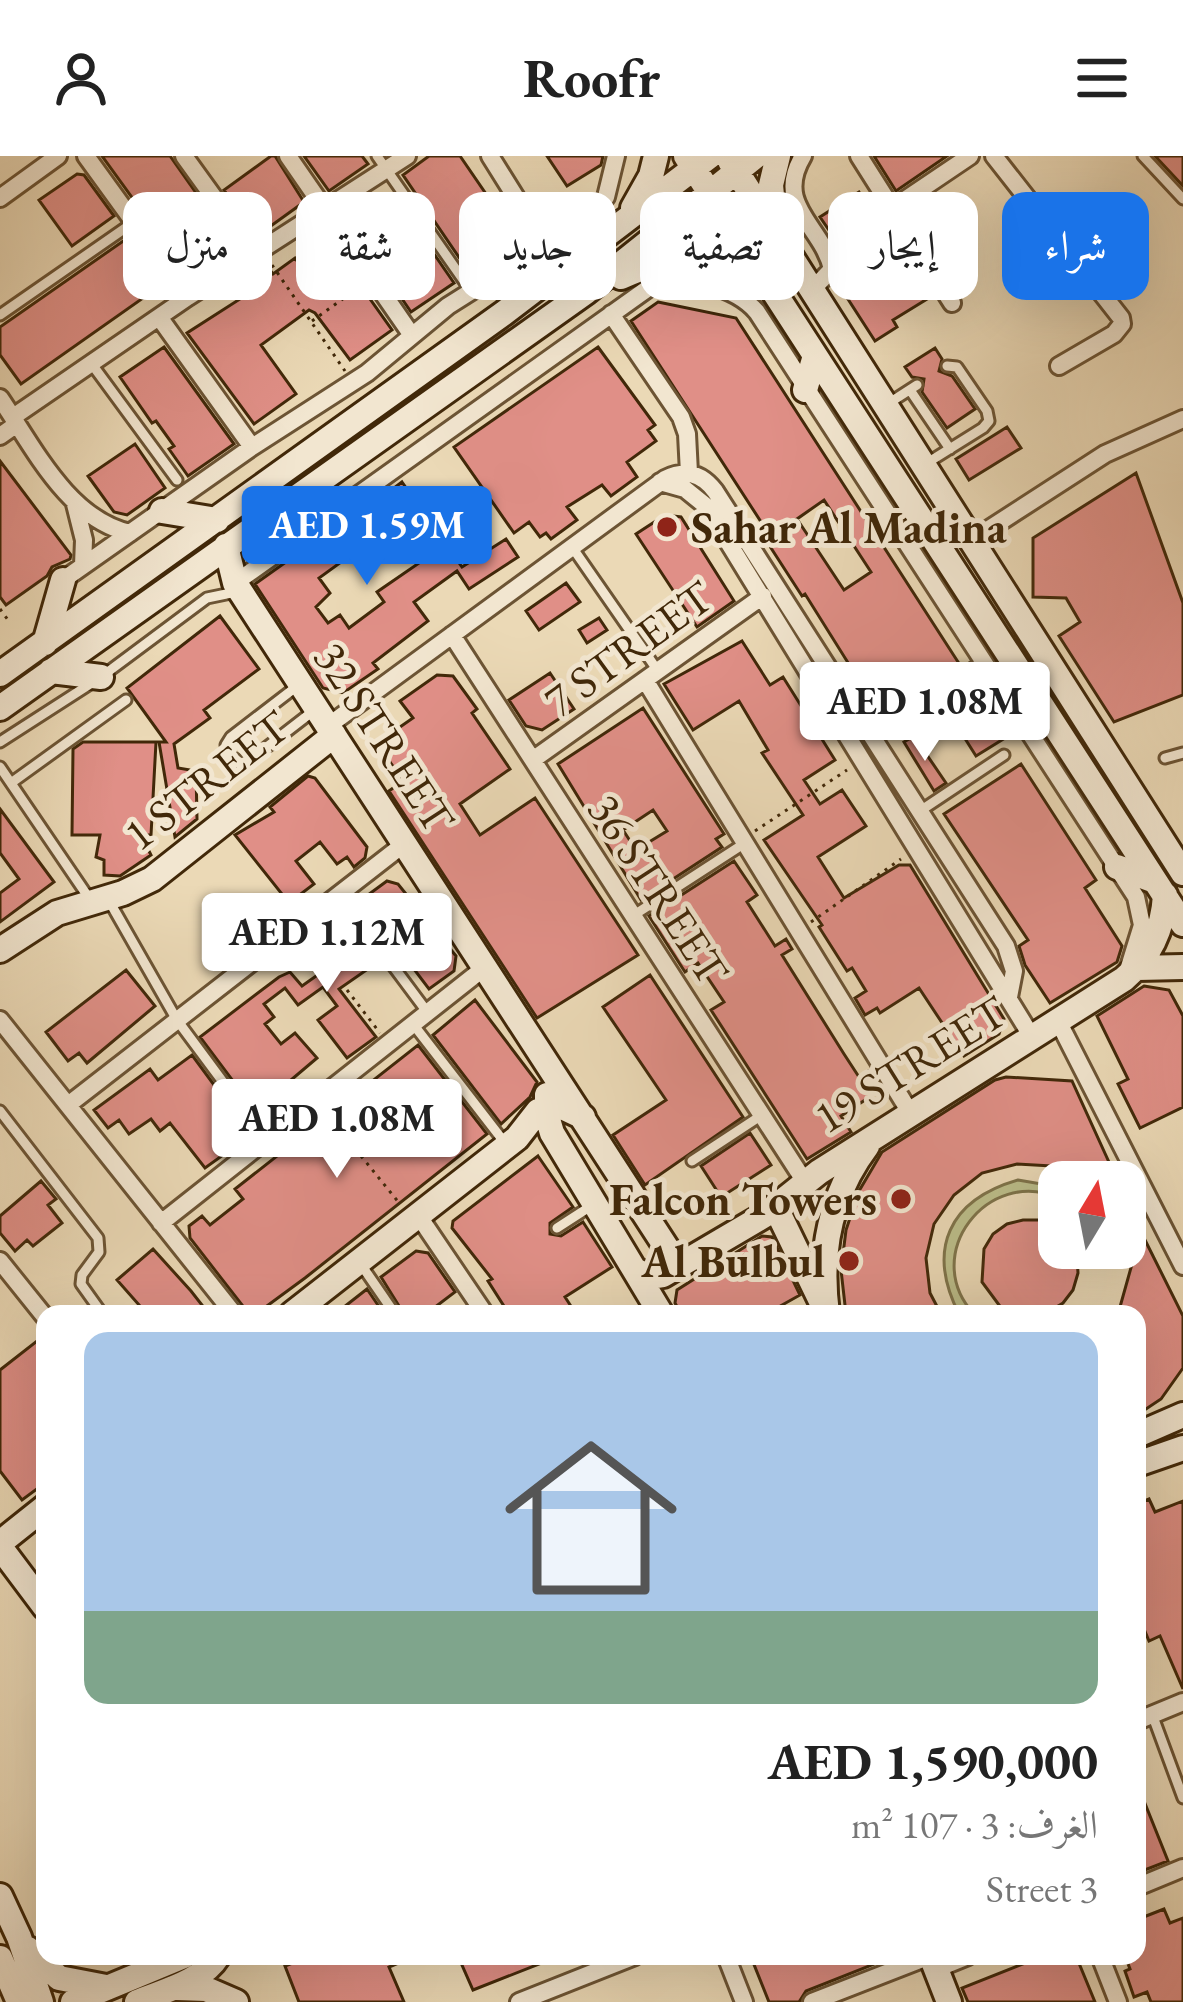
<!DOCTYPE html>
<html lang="ar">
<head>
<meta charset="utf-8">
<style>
	:root { --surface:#fff; --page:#f2f2f2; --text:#222; --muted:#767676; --accent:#1a73e8 }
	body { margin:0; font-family:"EB Garamond",Amiri,serif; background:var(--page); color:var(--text); direction:rtl; height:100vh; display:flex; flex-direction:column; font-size:45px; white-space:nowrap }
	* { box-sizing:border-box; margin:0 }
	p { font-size:39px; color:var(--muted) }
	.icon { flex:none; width:66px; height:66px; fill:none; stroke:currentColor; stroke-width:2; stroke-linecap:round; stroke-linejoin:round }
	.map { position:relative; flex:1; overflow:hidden; direction:ltr }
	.side { position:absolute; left:36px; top:1149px; width:1110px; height:660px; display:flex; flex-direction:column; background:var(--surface); border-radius:24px; box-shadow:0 12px 48px #0002; direction:rtl }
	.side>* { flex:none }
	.guide { position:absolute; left:36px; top:36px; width:1113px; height:108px; direction:rtl; display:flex; gap:24px }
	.needle { width:78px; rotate:10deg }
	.tools { position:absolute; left:1038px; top:1005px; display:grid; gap:24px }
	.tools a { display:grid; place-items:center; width:108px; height:108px; border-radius:24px; background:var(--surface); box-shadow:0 12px 48px #0002; font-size:60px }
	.price { position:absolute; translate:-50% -102px; padding:0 27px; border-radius:12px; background:#fff; color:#222; font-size:39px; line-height:78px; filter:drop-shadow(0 3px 6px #0008) }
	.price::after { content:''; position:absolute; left:50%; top:72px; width:36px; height:27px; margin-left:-18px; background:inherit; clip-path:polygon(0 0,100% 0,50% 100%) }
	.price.current { background:var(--accent); color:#fff }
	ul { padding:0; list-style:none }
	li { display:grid; align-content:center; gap:24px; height:636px; padding:0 48px }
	li span { display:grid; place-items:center; height:372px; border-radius:24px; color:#555 }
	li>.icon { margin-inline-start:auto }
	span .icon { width:216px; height:216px; fill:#fffc; stroke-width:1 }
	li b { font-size:51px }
	.tag { padding:0 42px; border-radius:24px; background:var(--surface); box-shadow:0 12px 48px #0002; font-size:42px; line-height:108px }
	.tag.current { background:var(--accent); color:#fff }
	header { display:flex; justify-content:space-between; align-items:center; height:156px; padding:0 48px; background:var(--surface); font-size:54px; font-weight:700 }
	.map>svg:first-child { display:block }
	.green { fill:#bcbe8a; stroke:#7e734a; stroke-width:3 }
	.building { fill:#e08f87; stroke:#412809; stroke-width:3; fill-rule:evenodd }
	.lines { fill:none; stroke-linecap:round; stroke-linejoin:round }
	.lane-casing { stroke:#6c5434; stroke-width:15 }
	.street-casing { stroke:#6c5434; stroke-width:22 }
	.secondary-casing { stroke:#412809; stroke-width:30 }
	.path { stroke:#412809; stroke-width:3; stroke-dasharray:3 6; stroke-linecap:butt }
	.lane { stroke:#f2e6d0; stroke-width:9 }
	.street { stroke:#f2e6d0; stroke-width:16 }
	.secondary { stroke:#f2e6d0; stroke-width:24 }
	.poi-dot { fill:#8f2418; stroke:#f2e6d0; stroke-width:4.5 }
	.labels { text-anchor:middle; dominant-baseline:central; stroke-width:10; stroke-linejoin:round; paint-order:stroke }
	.poi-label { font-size:45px; font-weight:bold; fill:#412809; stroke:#f2e6d0; text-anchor:end }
	.street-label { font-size:45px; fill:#412809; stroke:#f2e6d0 }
</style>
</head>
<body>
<header><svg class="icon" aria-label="menu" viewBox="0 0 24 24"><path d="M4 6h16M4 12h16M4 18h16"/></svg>Roofr<svg class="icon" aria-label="person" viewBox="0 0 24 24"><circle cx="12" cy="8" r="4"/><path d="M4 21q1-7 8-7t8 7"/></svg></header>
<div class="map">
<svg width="1183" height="1846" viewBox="0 0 1183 1846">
	<rect width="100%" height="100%" fill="#ebd9b6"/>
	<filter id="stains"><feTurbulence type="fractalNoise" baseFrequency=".00167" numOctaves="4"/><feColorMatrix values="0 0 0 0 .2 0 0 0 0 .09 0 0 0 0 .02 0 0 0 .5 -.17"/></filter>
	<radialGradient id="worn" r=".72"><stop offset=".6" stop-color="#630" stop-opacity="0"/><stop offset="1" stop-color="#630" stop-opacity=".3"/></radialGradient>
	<path class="green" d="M1018 1024 1059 1031V1042C988 1010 919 1099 974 1158H959C926 1093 949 1044 1018 1024Z"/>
	<path class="building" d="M102 0H170L232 88V98L191 123Z
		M271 0H275L304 46 257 80 224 34Z
		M304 0H362L368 8 329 35Z
		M429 0H460L519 86 471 119 403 19Z
		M547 0H603L601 9 567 30Z
		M874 0H947L896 35Z
		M1155 0H1183V30Z
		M77 18 84 19 114 60 72 90 39 44Z
		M859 36 894 89 898 86 932 140 893 164 897 171 875 185 837 126 852 108 820 61Z
		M421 79 454 127 411 156 379 109Z
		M129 81 163 128 21 228 0 199V171Z
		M338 98 392 174 350 204 315 157 309 154 261 189 296 238 254 268 187 177 240 143 236 138 270 114 273 118 295 102 308 120Z
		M658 146 736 162 960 509 882 561 805 438 802 440 771 392 776 389 631 165ZM824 344 871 416 844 434 797 363Z
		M164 191 234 288 188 320 169 293 174 290 156 265 152 267 120 221Z
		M598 191 655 269 648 274 656 285 627 306 637 321 611 340 602 329 567 351 577 364 551 383 546 377 540 381 529 366 514 377 454 291Z
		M935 192 942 203 939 215 952 220 975 253 947 272 922 236 924 223 912 221 905 211Z
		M1007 271 1021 292 969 324 956 303Z
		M135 288 165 332 127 359 114 356 88 320Z
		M0 305 71 399 70 403 52 411 47 420 6 449 0 441Z
		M1136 317 1183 447V539L1114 566 1059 480 1080 466 1066 442 1033 441V382Z
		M402 326 462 411 506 383 518 401 469 433 457 415 414 446 428 465 373 507 378 513 343 537 323 532 255 428 300 396 303 401ZM370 385 383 403 408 386 422 405 377 436 384 446 349 472 340 459 328 467 316 451 330 437 319 422Z
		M665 359 681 361 734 445 697 471 636 378Z
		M566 427 580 446 539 474 526 455Z
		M220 460 259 513 204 554 210 562 174 588 178 612 196 615 197 663 175 681 159 586H166L127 532Z
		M599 462 607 474 587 487 579 474Z
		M742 485 770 529 783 521 835 604 804 624 820 648 842 634 866 670 818 701 844 742 899 709H910L1004 863 999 878 964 900 919 832 880 857 877 852 865 859 855 842 866 835 852 812 847 815 819 771 822 769 764 684 803 659 762 597 768 594 739 545 693 574 664 528Z
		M550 517 574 553 542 574 526 570 509 544Z
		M437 519 453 520 477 553 472 557 510 613 460 648 480 679 535 642 638 799 537 862 389 635 403 625 377 587 413 562 400 545Z
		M969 525 1005 582 976 600 940 543Z
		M643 552 724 678 716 683 722 691 641 744 558 608ZM653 654 667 675 636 694 623 674Z
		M914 580 946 627 934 635 904 586Z
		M83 586H156L151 679H141L151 699 120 720 104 719V704L96 701 100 679H72L73 593Z
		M1021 608 1096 724 1085 732 1122 790 1117 806 1050 847 1025 809 1019 790 1028 784 944 658Z
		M308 620 315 622 367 691 365 702 354 711 347 701 337 708 320 686 296 705 314 728 289 747 235 679 274 656 270 651Z
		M0 653 54 726 0 766V737L19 723 0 697Z
		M734 705 757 739 747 746 775 790 786 783 792 793 782 799 844 898 859 921 868 915 880 934 841 960 851 976 807 1003 711 854 724 846 698 807 685 816 649 760Z
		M387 725 398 728 456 800 454 815 429 833 398 792 339 833 376 881 347 902 318 864 337 850 323 831 298 849 285 832 264 848 274 861 265 868 281 888 295 877 317 902 278 935 288 948 278 956 271 946 257 957 200 881 279 821 290 816 302 830 336 806 319 782 365 750 361 744Z
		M126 814 155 850 87 907 79 897 68 905 46 876Z
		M650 819 743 961 645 1029 613 979 666 944 603 851Z
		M1144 830 1169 834 1183 860V951L1140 972 1118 928 1128 923 1097 860Z
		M475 844 537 926 530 941 501 968 433 879Z
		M418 889 487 978 305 1122 256 1158H249L190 1082 189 1070 202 1060 210 1069 243 1043 235 1033Z
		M192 899 251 979 205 1012 170 967 160 975 151 963 129 978 119 964 108 972 94 954 150 913 158 924Z
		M1006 921 1072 925 1118 1026H1089L1052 1010 1017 1008 982 1017 954 1039 934 1068 926 1102 930 1137 941 1158H846L841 1114 846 1074 859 1035 882 996 995 924Z
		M750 977 771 1009 721 1041 701 1010Z
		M538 1000 573 1051 550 1067V1078L561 1080 583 1066 612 1111 565 1141 576 1158H509L488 1125 492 1123 452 1072 453 1065Z
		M41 1025 56 1043 48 1049 62 1067 33 1090 27 1084 15 1095 0 1077V1060Z
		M1023 1064H1041L1056 1071 1059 1092H1073L1077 1100 1078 1117 1073 1134 1063 1147 1045 1158H1013L1002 1153 982 1126 984 1093 993 1078 1007 1068Z
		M1141 1076 1183 1160V1212L1161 1243 1137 1259V1158H1118Z
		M762 1080 772 1081 800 1139 766 1158H681L675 1147 677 1134Z
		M153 1093 191 1135 209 1158H147L117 1124Z
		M416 1095 428 1097 455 1136 426 1158H404L381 1121Z
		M367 1133 384 1158H335Z
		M37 1185 45 1195V1327L22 1344 0 1315V1214Z
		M1149 1343 1155 1356 1183 1345V1533L1160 1480 1149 1485 1137 1456V1348Z
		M1138 1630 1168 1705 1137 1717V1630Z
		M1164 1753 1170 1767 1183 1762V1846H1151L1147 1836 1134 1841 1125 1815 1130 1813 1125 1800H1137V1768L1142 1766 1141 1762Z
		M310 1800H415L389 1811 404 1846H299L285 1810Z
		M458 1800H557V1801L473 1834Z
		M768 1800H879L877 1807 806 1835 799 1846H769L753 1806Z
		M1043 1800H1076L1095 1846H968L962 1832Z"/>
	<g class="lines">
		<defs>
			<path id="lane" d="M377 0 471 135
				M1143 0 1183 43
				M0 159 134 66
				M91 207 177 324
				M910 234 950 293
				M886 249 917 229
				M927 307 983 272 989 265 987 255 957 211 947 210
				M572 391 658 515
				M296 531 231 581 226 589 229 599 241 607 250 604 312 556
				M907 554 983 505
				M0 586 101 521 207 442 236 436
				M1165 602 1183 597
				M0 611 91 745
				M11 627 126 544
				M920 655 1004 599
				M108 743 177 864 266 984
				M634 759 745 687
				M390 806 428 857
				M413 868 505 987
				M0 955 98 1082 99 1096 82 1119 81 1128 101 1156
				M692 1005 762 959
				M557 1072 591 1050
				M362 1110 395 1158
				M1152 1558 1183 1642"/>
			<path id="street" d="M86 0 188 141
				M184 0 254 97
				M288 0 411 178
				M490 0 545 88
				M803 0C773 50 822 69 832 113L813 133
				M859 0 952 147
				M994 0 1121 162 1122 168 1114 178 1059 210
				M0 42 58 0
				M893 52 970 0
				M611 158 681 261 687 278 689 317
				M159 161 252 291
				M0 242C34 292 68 363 130 377
				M13 261 188 141 407 0
				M0 280 17 268
				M660 326 685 333 706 350 1032 881
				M75 348 84 384 83 409
				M969 386 1105 298 1183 263
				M63 424 252 291 367 217 448 150 589 61 606 41 616 0
				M235 427 654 128C685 118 736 131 757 156L1136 741 1142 769 1129 811
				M452 479 805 1026
				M645 524 911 958
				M328 570 665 323C685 313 701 317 715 335L1006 790 1014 815 1009 841
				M534 603 763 440
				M0 864 234 1158
				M1058 865 1183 1110
				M68 949 404 688
				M418 1059 485 1158
				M161 1067 484 812
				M0 1105 45 1161
				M1137 1565 1183 1546
				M1137 1731 1183 1712
				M726 1800 744 1846
				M1100 1800 1118 1846
				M936 1813 968 1800
				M519 1846 635 1800
				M812 1846 930 1800"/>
			<path id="secondary" d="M686 0 1183 768
				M730 5 1183 717
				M633 52 651 20 656 0
				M775 71 771 29 778 0
				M621 121C674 98 701 92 756 114
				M805 234 814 203
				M162 355 217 364
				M226 390 235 427 679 1111
				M45 487 63 424
				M51 515 101 521
				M0 518 504 157 710 0
				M0 552 586 136 756 0
				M1117 711 1155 725
				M0 794 57 757 123 737 152 723 334 579
				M1137 812 1183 811
				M547 939V960L552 977 661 1158
				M776 1052 821 1145
				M637 1115 649 1121 663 1119 765 1059 819 1016 1124 823C1151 800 1163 773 1165 739
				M292 1158 517 982 538 955 562 951 583 961
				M827 1158C819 1098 830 1039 867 990
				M1137 1279 1183 1259
				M1137 1308 1183 1292
				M0 1387 45 1351
				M0 1391 45 1451
				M0 1740 19 1781 41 1846
				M28 1793 59 1822 106 1831
				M931 1800 949 1846
				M0 1802 19 1846
				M177 1832 206 1833 236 1846
				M73 1846 184 1800
				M137 1846C163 1835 202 1826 218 1800"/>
		</defs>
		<use href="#lane" class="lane-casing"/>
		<use href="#street" class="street-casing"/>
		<use href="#secondary" class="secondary-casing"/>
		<path class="path" d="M272 109 345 215
			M312 165 358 132
			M0 453 8 464
			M755 675 847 614
			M811 766 901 703
			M347 834 380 877
			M327 958 400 1048"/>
		<use href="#lane" class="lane"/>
		<use href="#street" class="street"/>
		<use href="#secondary" class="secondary"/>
	</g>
	<g class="poi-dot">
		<circle cx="667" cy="371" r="12"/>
		<circle cx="901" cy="1043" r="12"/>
		<circle cx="849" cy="1105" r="12"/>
	</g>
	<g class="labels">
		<g class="poi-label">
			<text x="691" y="371" text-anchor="start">Sahar Al Madina</text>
			<text x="877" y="1043">Falcon Towers</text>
			<text x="825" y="1105">Al Bulbul</text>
		</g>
		<g class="street-label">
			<text transform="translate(628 492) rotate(-36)">7 STREET</text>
			<text transform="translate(385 581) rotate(57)">32 STREET</text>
			<text transform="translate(206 624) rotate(-38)">1 STREET</text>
			<text transform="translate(659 733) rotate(57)">36 STREET</text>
			<text transform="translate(910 908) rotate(-32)">19 STREET</text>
		</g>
	</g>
	<rect width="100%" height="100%" filter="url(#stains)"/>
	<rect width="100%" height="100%" fill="url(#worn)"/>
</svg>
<div class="tools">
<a><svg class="needle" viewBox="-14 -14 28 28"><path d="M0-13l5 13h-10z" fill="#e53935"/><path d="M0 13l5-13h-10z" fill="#767676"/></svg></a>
</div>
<b class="price current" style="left:367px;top:432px">AED 1.59M</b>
<b class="price" style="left:925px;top:608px">AED 1.08M</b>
<b class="price" style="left:327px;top:839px">AED 1.12M</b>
<b class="price" style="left:337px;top:1025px">AED 1.08M</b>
<div class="guide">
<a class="tag current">شراء</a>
<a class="tag">إيجار</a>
<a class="tag">تصفية</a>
<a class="tag">جديد</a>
<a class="tag">شقة</a>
<a class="tag">منزل</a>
</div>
<section class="side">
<ul>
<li><span style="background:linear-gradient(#a9c7e8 75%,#7fa58c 0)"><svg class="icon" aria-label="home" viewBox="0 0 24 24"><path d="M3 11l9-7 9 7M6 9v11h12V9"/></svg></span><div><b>AED 1,590,000</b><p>الغرف: 3 · 107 m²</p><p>3 Street</p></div></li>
</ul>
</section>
</div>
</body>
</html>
